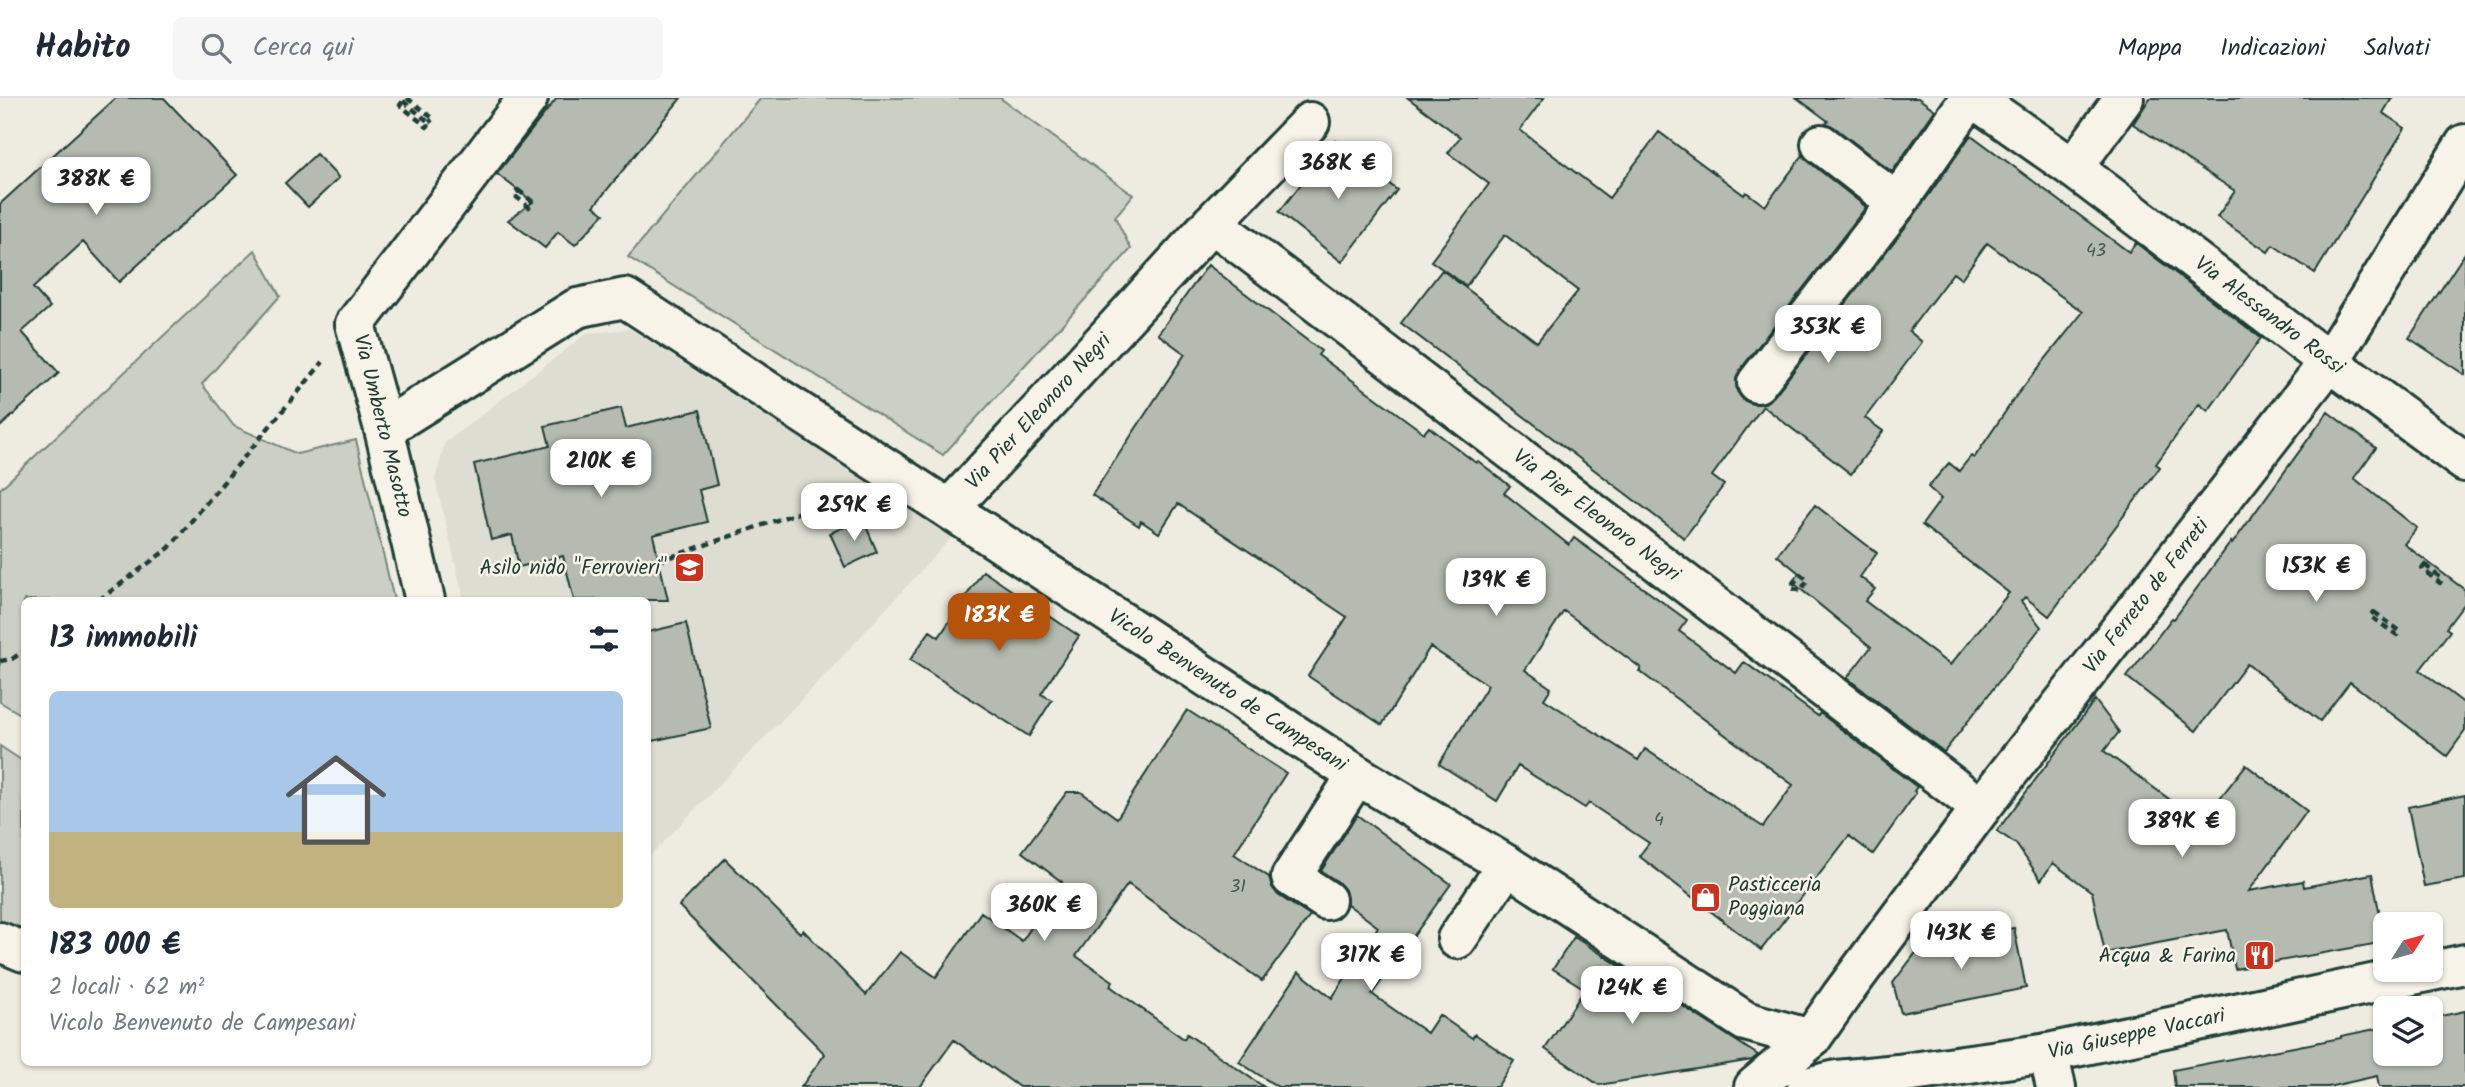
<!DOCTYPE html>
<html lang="it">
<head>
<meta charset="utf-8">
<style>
	:root { --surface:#fff; --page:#f6f6f7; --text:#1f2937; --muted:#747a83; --line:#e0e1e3; --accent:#b45309 }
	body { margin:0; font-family:Kalam,sans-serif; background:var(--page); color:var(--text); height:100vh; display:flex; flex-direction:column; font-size:26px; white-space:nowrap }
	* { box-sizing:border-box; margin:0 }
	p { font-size:23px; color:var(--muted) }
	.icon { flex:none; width:38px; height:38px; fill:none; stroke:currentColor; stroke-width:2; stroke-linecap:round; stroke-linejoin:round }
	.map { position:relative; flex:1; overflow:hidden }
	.sheet { position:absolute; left:21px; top:499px; width:630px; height:469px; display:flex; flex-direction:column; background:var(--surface); border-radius:10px; box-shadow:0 2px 5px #0004 }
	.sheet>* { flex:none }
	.needle { width:46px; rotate:53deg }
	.controls { position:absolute; left:2373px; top:814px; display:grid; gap:14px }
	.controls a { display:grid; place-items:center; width:70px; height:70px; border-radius:10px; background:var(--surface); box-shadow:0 2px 5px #0004; font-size:35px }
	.price { position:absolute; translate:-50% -60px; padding:0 16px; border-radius:14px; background:#fff; color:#222; font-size:23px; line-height:46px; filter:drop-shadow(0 2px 4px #0008) }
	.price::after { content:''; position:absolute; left:50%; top:42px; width:21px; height:16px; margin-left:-10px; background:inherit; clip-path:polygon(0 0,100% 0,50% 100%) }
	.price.active { background:var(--accent); color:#fff }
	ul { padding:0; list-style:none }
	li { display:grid; align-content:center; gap:14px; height:371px; padding:0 28px }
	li+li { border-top:2px solid var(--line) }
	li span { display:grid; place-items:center; height:217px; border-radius:10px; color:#555 }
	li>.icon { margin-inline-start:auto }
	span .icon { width:126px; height:126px; fill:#fffc; stroke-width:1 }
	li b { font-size:30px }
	h2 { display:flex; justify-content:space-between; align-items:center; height:84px; padding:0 28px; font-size:30px }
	header { display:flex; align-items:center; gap:42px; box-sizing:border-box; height:98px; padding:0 35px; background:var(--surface); border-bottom:2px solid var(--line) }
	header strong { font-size:33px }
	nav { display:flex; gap:38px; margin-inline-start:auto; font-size:24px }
	.search { width:490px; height:63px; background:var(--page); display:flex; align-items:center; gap:18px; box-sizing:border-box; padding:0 24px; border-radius:10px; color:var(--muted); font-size:26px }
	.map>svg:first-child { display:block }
	.built { fill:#ddddd2 }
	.green { fill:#cccfc4; stroke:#76867c; stroke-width:2 }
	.building { fill:#b5bbb0; stroke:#1f3d34; stroke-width:2; fill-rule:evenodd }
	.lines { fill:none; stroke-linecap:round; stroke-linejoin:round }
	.street-casing { stroke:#1f3d34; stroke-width:44 }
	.secondary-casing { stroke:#1f3d34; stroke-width:44 }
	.path { stroke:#1f3d34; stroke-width:4.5; stroke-dasharray:7 5; stroke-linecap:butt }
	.street { stroke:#f7f3e8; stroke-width:38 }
	.secondary { stroke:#f7f3e8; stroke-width:38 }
	.labels { text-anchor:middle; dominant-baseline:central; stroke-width:5; stroke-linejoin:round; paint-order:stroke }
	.number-label { font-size:18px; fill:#445c53 }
	.street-label { font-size:21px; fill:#1f3d34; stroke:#f7f3e8 }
	.poi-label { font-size:21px; fill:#1f3d34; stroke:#f7f3e8; text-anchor:end }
</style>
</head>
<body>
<header>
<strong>Habito</strong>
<div class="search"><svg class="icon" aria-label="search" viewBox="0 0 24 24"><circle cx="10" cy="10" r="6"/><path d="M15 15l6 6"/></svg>Cerca qui</div>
<nav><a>Mappa</a><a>Indicazioni</a><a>Salvati</a></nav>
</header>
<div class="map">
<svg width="2465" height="989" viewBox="0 0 2465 989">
	<rect width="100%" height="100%" fill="#eeece1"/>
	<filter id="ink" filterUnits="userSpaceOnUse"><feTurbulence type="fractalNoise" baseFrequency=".0143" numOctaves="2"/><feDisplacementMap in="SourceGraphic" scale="14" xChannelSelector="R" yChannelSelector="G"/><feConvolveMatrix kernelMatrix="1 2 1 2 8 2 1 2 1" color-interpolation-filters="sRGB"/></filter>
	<g filter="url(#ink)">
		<path class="built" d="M630 231 885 396 953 438 828 574 648 760V502H464L435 381 445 345 587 235Z"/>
		<path class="green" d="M761 0H1000L1133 97 1115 119 1131 151 943 357 628 159Z
			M255 152 280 198 202 286 234 328 297 356 356 342 394 502H24V618L0 604V391Z
			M0 648 24 664V854L0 844Z"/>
		<path class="building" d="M116 0H164L237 77 119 184 83 144 33 190 50 209 22 234 59 275 0 329V106Z
			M557 0H681L594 108 604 116 575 147 558 134 545 150 508 122 533 104 497 76Z
			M1408 0H1544L1520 32 1609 100 1659 34 1744 97 1746 94 1765 108 1803 57 1808 63 1866 109 1740 272 1736 281 1737 293 1743 302 1753 306 1765 305 1774 298 1914 118 1971 37 2129 154 2136 145 2261 240 2208 313 2199 306 2156 366 2160 369 2049 518 2025 499 2021 503 2041 529 1944 654 1847 580 1871 549 1792 484 1799 475 1777 457 1815 407 1877 455 1860 479 1875 491 1865 503 1950 567 2009 495 1922 427 1941 401 1928 389 1949 365 1959 373 1971 358 1974 360 2016 298 2083 214 1987 145 1961 181 1953 175 1909 233 1922 244 1865 320 1883 333 1851 376 1763 308 1712 378 1724 387 1684 440 1401 225 1442 172 1537 244 1578 193 1505 137 1466 188 1431 163 1489 86 1448 55 1460 39Z
			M1797 0H1918L1935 12 1892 74 1834 29 1826 25 1828 23Z
			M2150 0H2392L2383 15 2405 30 2315 175 2273 147 2268 154 2217 119 2235 93 2133 26Z
			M1335 43 1397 92 1342 164 1279 114Z
			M316 56 339 80 308 109 285 85Z
			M2465 155V277L2409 240Z
			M1208 167 1321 253 1318 257 1424 335 1429 329 1476 365 1478 363 1510 388 1504 395 1569 447 1574 440 1687 522 1679 533 1736 575 1744 564 1818 618 1820 615 1917 689 1914 693 1916 695 1873 756 1849 738 1761 852 1639 758 1649 745 1589 705 1585 710 1518 668 1497 703 1439 666 1488 587 1430 549 1382 627 1308 578 1347 519 1178 406 1159 435 1141 423 1139 428 1092 397 1185 256 1158 236ZM1564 513 1641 570 1639 573 1793 687 1763 729 1645 651 1638 662 1544 601 1551 590 1525 572Z
			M621 310 626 330 700 312 717 387 699 392 707 424 653 437 668 502H574L563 458 519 469 512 437 491 442 474 366 550 348 545 328Z
			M2328 314 2376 350 2354 380 2417 430 2404 446 2465 492V505L2446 530 2450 533 2420 572 2465 606V633L2447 658 2350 584 2320 623 2247 566 2196 633 2127 579 2172 520 2174 521 2231 444 2232 446Z
			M863 421 877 454 845 469 830 435Z
			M983 473 1079 538 1041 596 1052 602 1029 638 910 562 930 533 939 539Z
			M686 525 711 630 648 644V534Z
			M2095 602 2119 634 2104 653 2173 704 2194 733 2246 667 2307 713 2249 793 2303 783 2304 789 2372 776 2385 844 2235 871 2227 832 2105 855 2092 794 2053 765 2041 782 2016 746 1997 733Z
			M1187 612 1286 675 1234 756 1269 779 1272 789 1278 797 1310 818 1262 883 1128 786 1076 858 1113 883 1110 888 1184 941 1187 936 1264 989H1019L954 942 920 989H801L825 956 679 808 725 761 800 835 803 832 866 897 900 854 936 879 981 814 1022 843 1062 784 1022 754 1067 694H1081L1117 720Z
			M2465 697V781L2424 788 2408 709Z
			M1357 717 1451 786 1372 896 1427 935 1439 917 1472 940 1475 936 1514 963 1497 989H1278L1239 964 1299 874 1332 900 1378 829 1347 806 1345 792 1338 784 1321 773Z
			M2014 830 2026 890 1901 915 1893 885 1921 848Z
			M1574 839 1647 885 1758 957 1752 962 1599 987 1545 951 1585 891 1553 871Z
			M2465 913V989H2379L2377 978 2328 989H2175L2173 972 2341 940V938L2385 929V956H2431V920Z"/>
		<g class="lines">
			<defs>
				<g id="street">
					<path d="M1973 0 2073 70 2329 264"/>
					<path d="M1821 46 1897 105"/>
					<path d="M2073 70 2124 0"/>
					<path id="s1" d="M1212 125 1981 710"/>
					<path d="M1757 285 1897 105 1970 0"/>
					<path id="s2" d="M384 331 577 210 625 200 1357 677 1507 767 1745 923 1811 941"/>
					<path id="s3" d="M950 410 1212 125 1310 24"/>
					<path d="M425 502 384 331 355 226 528 0"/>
					<path d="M1326 802 1291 779 1357 677"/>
					<path d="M1457 841 1507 767"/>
					<path d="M0 844 24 854"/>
					<path d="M2048 955 2056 989"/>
				</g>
				<g id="secondary">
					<path d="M2329 264 2465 364"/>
					<path id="s4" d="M1754 989 1811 941 1841 898 1981 710 2329 264 2465 46"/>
					<path id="s5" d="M1807 989 1837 982 1898 976 2048 955 2465 866"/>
				</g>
			</defs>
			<use href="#street" class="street-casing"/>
			<use href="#secondary" class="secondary-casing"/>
			<path class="path" d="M407 0 434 21 429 24
				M403 3 430 25 427 29 400 7Z
				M518 92 533 104 529 109 514 97Z
				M659 463 852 396
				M2425 467 2442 481 2440 485 2422 471Z
				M1800 476 1808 482 1800 493 1791 490Z
				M99 502 169 450 323 264
				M2374 514 2400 533 2397 537 2370 518Z
				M0 563 12 561 24 553"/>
			<use href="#street" class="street"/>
			<use href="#secondary" class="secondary"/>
		</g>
	</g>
	<defs>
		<symbol id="school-square" viewBox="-11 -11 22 22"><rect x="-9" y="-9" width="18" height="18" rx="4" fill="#c8321e" stroke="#f7f3e8"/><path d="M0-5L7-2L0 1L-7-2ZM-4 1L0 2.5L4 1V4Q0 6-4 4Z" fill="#fff"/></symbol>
		<symbol id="shop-square" viewBox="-11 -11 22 22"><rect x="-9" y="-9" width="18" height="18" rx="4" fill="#c8321e" stroke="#f7f3e8"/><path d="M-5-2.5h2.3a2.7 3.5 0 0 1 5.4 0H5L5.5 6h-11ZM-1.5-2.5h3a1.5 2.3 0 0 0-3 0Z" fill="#fff"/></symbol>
		<symbol id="restaurant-square" viewBox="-11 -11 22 22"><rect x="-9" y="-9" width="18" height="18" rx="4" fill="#c8321e" stroke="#f7f3e8"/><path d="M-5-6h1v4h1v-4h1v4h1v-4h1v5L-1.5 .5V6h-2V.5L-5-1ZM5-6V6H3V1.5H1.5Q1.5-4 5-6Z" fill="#fff"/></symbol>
	</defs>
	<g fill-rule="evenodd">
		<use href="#school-square" x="672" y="452" width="35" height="35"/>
		<use href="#shop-square" x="1688" y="782" width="35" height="35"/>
		<use href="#restaurant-square" x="2242" y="840" width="35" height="35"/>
	</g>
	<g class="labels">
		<g class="number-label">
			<text x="2096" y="153">43</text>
			<text x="1659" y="722">4</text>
			<text x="1238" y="789">31</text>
		</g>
		<g class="street-label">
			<text transform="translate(2269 218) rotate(37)">Via Alessandro Rossi</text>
			<text stroke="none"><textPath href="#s3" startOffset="131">Via Pier Eleonoro Negri</textPath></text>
			<text transform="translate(382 328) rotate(76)">Via Umberto Masotto</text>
			<text stroke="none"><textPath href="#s1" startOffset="483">Via Pier Eleonoro Negri</textPath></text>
			<text stroke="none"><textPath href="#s4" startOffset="630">Via Ferreto de Ferreti</textPath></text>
			<text stroke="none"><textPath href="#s2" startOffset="996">Vicolo Benvenuto de Campesani</textPath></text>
			<text stroke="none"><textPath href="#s5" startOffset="334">Via Giuseppe Vaccari</textPath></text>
		</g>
		<g class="poi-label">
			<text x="667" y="470">Asilo nido "Ferrovieri"</text>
			<text x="1728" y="787" text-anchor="start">Pasticceria<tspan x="1728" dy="24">Poggiana</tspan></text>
			<text x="2236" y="858">Acqua &amp; Farina</text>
		</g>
	</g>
</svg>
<div class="controls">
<a><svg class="needle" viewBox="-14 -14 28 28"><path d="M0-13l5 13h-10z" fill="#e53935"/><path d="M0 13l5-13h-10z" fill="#747a83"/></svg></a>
<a><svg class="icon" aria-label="layers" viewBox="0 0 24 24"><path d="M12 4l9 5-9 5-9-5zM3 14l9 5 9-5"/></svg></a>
</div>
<b class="price" style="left:1338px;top:103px">368K €</b>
<b class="price" style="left:96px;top:119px">388K €</b>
<b class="price" style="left:1828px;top:267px">353K €</b>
<b class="price" style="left:601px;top:401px">210K €</b>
<b class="price" style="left:854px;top:445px">259K €</b>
<b class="price" style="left:2316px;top:506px">153K €</b>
<b class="price" style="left:1496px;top:520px">139K €</b>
<b class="price active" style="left:999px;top:555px">183K €</b>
<b class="price" style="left:2182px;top:761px">389K €</b>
<b class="price" style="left:1044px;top:845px">360K €</b>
<b class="price" style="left:1961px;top:873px">143K €</b>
<b class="price" style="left:1371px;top:895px">317K €</b>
<b class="price" style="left:1632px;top:928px">124K €</b>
<section class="sheet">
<h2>13 immobili<svg class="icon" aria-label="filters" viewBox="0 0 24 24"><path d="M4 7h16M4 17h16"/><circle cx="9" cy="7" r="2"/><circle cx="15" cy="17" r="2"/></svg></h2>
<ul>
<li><span style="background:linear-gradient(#a9c7e8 65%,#c2b280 0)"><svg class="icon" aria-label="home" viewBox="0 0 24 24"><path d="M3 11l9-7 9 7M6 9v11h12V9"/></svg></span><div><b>183 000 €</b><p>2 locali · 62 m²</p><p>Vicolo Benvenuto de Campesani</p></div></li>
</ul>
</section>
</div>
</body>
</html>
